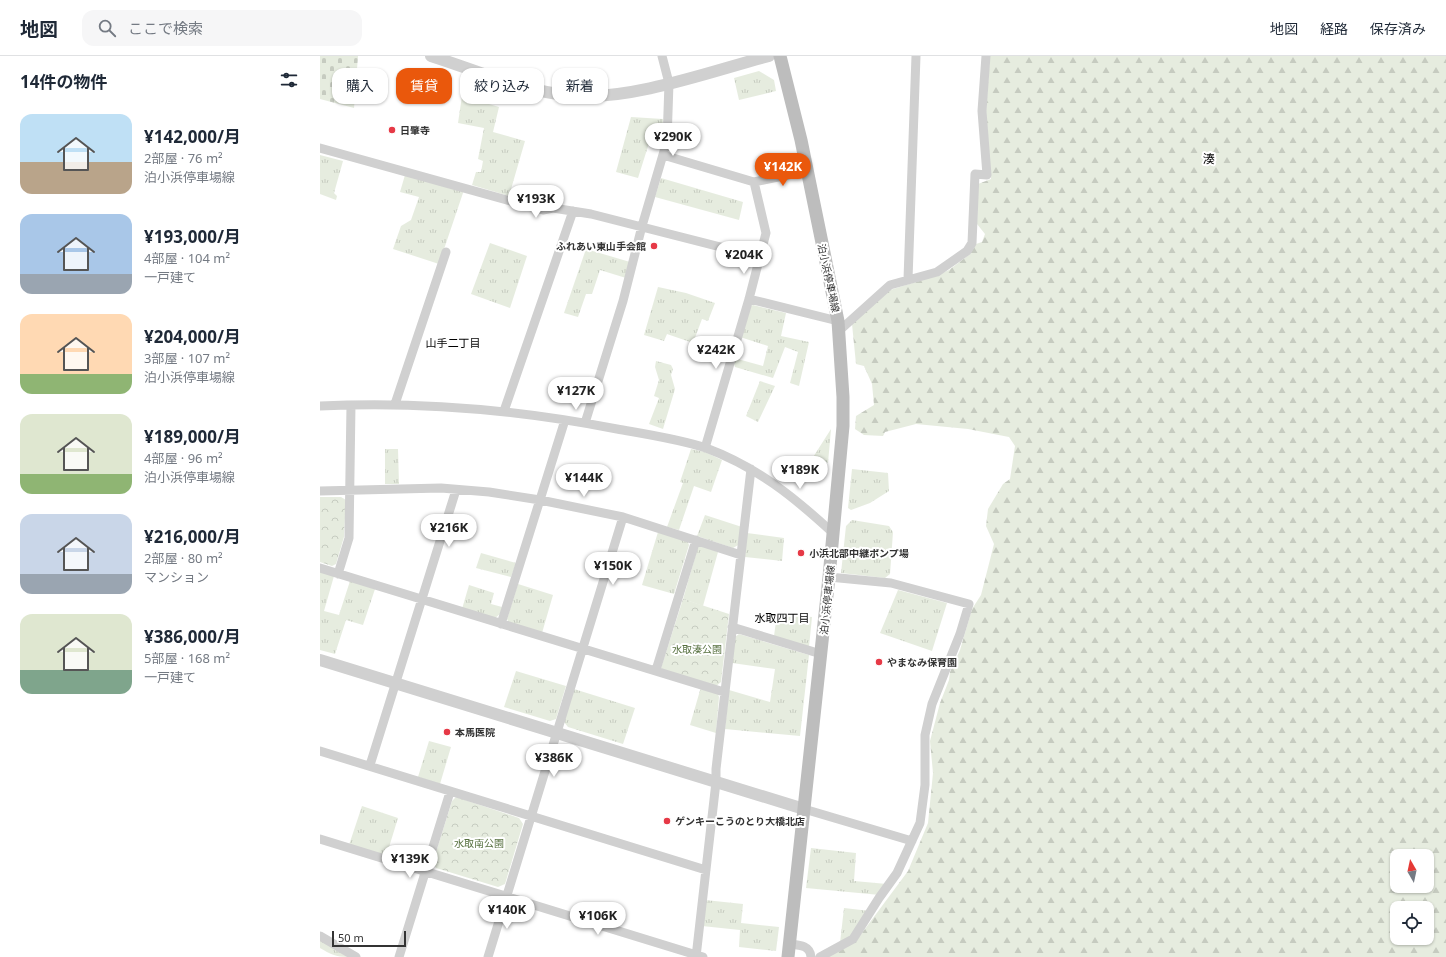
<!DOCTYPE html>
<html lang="ja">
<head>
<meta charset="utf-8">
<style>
	:root { --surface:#fff; --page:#f6f6f7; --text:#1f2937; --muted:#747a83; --line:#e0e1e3; --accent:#ea580c }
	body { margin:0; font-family:"Noto Sans","Noto Sans JP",sans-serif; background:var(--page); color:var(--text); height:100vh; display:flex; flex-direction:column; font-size:15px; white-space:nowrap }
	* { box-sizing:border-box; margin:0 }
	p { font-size:13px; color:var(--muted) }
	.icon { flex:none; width:22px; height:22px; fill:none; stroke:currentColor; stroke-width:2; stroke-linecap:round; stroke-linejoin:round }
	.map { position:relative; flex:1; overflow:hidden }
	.details { display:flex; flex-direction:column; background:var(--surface); width:320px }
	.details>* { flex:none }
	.guide { position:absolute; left:12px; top:12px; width:380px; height:36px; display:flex; gap:8px }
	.needle { width:26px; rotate:351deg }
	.tools { position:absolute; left:1070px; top:793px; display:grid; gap:8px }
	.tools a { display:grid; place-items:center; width:44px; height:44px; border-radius:8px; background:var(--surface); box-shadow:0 1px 3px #0004; font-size:20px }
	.scale { position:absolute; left:12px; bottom:10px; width:74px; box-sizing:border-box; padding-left:4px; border:2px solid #333; border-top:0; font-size:11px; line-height:14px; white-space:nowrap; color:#333; -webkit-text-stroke:3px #fff; paint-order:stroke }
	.price { position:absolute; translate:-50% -34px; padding:0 9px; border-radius:14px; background:#fff; color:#222; font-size:13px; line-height:26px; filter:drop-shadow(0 1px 2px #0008) }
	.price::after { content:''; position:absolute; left:50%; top:24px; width:12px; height:9px; margin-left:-6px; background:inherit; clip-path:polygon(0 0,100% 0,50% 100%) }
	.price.active { background:var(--accent); color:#fff }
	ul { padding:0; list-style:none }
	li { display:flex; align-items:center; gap:12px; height:100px; padding:0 20px }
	li span { display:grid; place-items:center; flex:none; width:112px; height:80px; border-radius:12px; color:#555 }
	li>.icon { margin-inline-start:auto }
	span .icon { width:48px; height:48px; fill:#fffc; stroke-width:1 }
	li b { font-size:17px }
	h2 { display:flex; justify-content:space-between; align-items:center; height:48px; padding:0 20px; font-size:17px }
	.pill { padding:0 14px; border-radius:12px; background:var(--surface); box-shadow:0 1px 3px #0004; font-size:14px; line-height:36px }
	.pill.active { background:var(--accent); color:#fff }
	header { display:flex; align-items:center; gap:24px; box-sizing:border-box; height:56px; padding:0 20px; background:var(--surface); border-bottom:1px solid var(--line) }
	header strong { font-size:19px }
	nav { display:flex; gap:22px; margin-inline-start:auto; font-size:14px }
	.search { width:280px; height:36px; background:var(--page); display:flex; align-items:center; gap:10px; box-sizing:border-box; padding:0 14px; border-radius:12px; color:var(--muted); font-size:15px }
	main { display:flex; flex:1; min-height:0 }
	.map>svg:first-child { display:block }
	.grass { fill:url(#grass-tufts) }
	.forest { fill:url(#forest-firs); fill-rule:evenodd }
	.cemetery { fill:url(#cemetery-stones) }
	.park { fill:url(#park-crowns) }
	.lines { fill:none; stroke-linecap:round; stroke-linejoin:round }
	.minor { stroke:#d0d0d0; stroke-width:9 }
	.tertiary { stroke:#d0d0d0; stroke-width:12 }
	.secondary { stroke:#bdbdbd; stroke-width:13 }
	.poi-dot { fill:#e63946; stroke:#fff; stroke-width:1.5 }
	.labels { text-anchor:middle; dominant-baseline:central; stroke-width:4; stroke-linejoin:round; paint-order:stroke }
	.poi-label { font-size:10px; font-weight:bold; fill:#333; stroke:#fff; text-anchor:start }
	.street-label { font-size:10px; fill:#333; stroke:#fff }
	.park-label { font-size:10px; fill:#56703f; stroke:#fff }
	.neighbourhood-label { font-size:11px; fill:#000; stroke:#fff }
	.quarter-label { font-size:12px; fill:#000; stroke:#fff }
</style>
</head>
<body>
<header>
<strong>地図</strong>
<div class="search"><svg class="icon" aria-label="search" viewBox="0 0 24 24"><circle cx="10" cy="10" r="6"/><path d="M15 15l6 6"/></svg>ここで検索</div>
<nav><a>地図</a><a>経路</a><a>保存済み</a></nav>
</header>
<main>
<section class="details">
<h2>14件の物件<svg class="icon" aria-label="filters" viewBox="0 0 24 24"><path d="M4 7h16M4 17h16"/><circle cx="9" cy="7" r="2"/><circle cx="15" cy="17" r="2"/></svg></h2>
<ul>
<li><span style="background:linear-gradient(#bfe0f5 60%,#b9a48a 0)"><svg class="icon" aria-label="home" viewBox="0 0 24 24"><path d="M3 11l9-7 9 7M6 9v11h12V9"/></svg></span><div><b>¥142,000/月</b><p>2部屋 · 76 m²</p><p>泊小浜停車場線</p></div></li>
<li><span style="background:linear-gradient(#a9c7e8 75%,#9aa5b1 0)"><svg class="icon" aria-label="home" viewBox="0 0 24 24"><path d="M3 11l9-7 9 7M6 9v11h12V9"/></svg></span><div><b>¥193,000/月</b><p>4部屋 · 104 m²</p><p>一戸建て</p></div></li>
<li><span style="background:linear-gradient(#ffd9b3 75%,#8fb573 0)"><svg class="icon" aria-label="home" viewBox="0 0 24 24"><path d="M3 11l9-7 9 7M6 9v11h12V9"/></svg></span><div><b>¥204,000/月</b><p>3部屋 · 107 m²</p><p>泊小浜停車場線</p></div></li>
<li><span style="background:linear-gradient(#dfe7d0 75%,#8fb573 0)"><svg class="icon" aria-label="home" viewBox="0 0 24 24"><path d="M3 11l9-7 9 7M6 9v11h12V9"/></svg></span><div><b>¥189,000/月</b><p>4部屋 · 96 m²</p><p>泊小浜停車場線</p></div></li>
<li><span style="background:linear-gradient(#c9d6e8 75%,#9aa5b1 0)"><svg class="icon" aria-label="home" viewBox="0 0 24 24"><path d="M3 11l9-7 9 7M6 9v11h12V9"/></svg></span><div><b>¥216,000/月</b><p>2部屋 · 80 m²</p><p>マンション</p></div></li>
<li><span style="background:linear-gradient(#dfe7d0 70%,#7fa58c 0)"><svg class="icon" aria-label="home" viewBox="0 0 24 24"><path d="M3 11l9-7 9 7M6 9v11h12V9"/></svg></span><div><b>¥386,000/月</b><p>5部屋 · 168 m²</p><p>一戸建て</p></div></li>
</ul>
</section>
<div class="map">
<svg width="1126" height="901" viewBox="0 0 1126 901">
	<defs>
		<pattern id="grass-tufts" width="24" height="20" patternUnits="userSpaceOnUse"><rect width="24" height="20" fill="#e6ecdf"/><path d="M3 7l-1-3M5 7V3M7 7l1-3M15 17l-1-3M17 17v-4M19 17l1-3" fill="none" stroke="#c6cbc0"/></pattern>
		<pattern id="forest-firs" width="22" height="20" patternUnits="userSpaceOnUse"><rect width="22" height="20" fill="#e6ecdf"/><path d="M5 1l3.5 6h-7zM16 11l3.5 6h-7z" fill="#c6cbc0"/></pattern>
		<pattern id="cemetery-stones" width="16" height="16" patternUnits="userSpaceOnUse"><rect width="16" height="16" fill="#e6ecdf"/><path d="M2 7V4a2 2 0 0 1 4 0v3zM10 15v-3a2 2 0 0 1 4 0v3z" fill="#c6cbc0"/></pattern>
		<pattern id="park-crowns" width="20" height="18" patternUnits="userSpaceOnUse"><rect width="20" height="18" fill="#e6ecdf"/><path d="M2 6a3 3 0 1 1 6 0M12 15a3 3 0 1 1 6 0" fill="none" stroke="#c6cbc0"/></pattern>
	</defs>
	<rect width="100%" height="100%" fill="#fff"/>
	<path class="grass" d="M439 15 454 24 456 35 419 44 414 22Z
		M142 40 179 51 173 76 205 85 189 140 152 129 156 116H161L163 105 158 103 164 72 138 67Z
		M311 61 343 63 342 87 330 84 318 122 296 116Z
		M0 99 23 105 14 137 17 140 16 144 0 138Z
		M85 119 144 134 119 208 73 193 81 170 91 164 99 141 80 136Z
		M341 122 423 146 419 164 335 141Z
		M170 187 207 200 190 252 151 238Z
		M266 193 310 206 306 222 280 214 272 238H266L258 261 244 257Z
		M338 231 366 237 395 247 388 265 382 263 373 287 347 278 344 285 324 279Z
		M433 249 466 257 461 280 489 286 479 330 470 327 478 296 465 291 453 322 415 311 413 305 414 302 443 310 448 290 420 281 429 251Z
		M336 305 351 309 353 313 351 319 355 333 343 373 329 368 339 342 334 340 339 324 335 311Z
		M440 325 455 330 438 366 426 360Z
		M511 373 508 407 503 404 492 422 483 417Z
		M65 393H78L79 428H65Z
		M371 393 385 396 402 404 391 436 374 430 359 474 347 471 363 427 360 426Z
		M532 413 568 417 569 435 550 447 531 454 528 452Z
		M385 459 422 471 420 488 413 492 377 480Z
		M532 464 569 470 573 476 570 518 565 522 521 517 526 470Z
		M338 476 368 486 369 489 354 538 322 529Z
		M427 477 464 482 462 505 425 501Z
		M383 490 398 496 383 550 363 543 378 491Z
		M161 497 196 507 191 521 156 512Z
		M0 516 14 520 4 555 19 559 30 525 55 533 43 569 26 564 15 598 0 594Z
		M198 528 233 539 222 577 189 567 187 563Z
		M149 529 174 537 171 548 182 551 180 558 174 563 142 553Z
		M578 534 627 547 612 595 560 577Z
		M457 558 492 561 489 591 454 580Z
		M419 578 489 599 480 680 405 673 409 634 450 646 455 613 412 607 415 581Z
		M196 615 246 630 236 663 230 665 184 651Z
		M381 631 398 638 399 641 396 677 370 669Z
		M254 633 315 652 303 688 248 671 244 666Z
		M109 685 131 691 120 728 98 721Z
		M42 750 78 762 66 801 29 789Z
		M491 792 536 797 534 825 567 828 560 839 486 832Z
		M385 844 423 848 421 867 459 871 456 895 419 891 420 874 382 870Z
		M524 852 550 855 532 881 520 887Z
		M0 884 28 901C16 901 10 898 0 892Z"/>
	<path class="forest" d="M670 0H1126V901H508L536 885 588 815 608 767 613 717 610 685 620 647 629 624 630 616 640 594 652 553 661 539 674 488 666 470 668 453 683 428 690 423 695 390 689 381 648 373 596 368 565 376 563 380 544 379 535 373 536 360 554 349 552 328 544 310 536 308 532 268 570 234 615 220 629 214 650 198 656 188 662 186 665 178 657 168 658 128 671 123 666 55ZM1077 800H1107V830H1077ZM1077 852H1107V882H1077Z"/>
	<path class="cemetery" d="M0 0H38L34 52 0 43Z"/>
	<path class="park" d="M0 441H21L26 444 24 481 16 508 12 510 0 506Z
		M363 543 409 558 401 626 395 631 343 615 341 612Z
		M136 741 199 762 203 768 185 828 178 831 116 812 113 806 132 745Z"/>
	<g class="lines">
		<path class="minor" d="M0 92 223 154 233 152 271 158 440 201
			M343 99 434 126 446 177 429 243 385 392
			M434 126 487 115
			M588 223 596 0
			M429 243 518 265
			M520 274 570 229 617 216 647 195 652 187 655 118 667 119 662 55 666 0
			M75 348 126 196
			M0 350C100 345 199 354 297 373 325 378 359 383 386 392 437 411 474 441 513 477
			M184 355 253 155
			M265 367 303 245 322 170 347 85 349 27 342 0
			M0 435 121 432 169 436 220 444 303 461 421 499
			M0 512 404 636
			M18 518 29 482 31 349
			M181 568 245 364
			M412 571 501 598
			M336 614 376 484
			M0 695 386 814
			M50 709 136 434
			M484 753 592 785
			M0 783 383 901
			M0 880 36 901
			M469 888C479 889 490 889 491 901
			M79 901 130 736
			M168 901 303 461
			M376 901 396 726V713L431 413
			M500 901 533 883 559 842 577 817 600 767 605 729V679L612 648 640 578 649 548 571 527 509 521"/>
		<path class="tertiary" d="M111 0C158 15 205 36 254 40 313 44 392 15 449 0
			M0 604 484 753"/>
		<path class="secondary" d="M460 0 481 84 518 265 523 341V370L509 521 468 901"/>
	</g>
	<g class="poi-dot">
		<circle cx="72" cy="74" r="4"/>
		<circle cx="334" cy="190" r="4"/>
		<circle cx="481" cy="497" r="4"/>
		<circle cx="559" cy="606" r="4"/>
		<circle cx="127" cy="676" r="4"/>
		<circle cx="347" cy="765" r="4"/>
	</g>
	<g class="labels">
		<g class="poi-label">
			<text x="80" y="74">日肇寺</text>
			<text x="326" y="190" text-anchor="end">ふれあい東山手会館</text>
			<text x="489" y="497">小浜北部中継ポンプ場</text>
			<text x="567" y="606">やまなみ保育園</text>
			<text x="135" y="676">本馬医院</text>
			<text x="355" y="765">ゲンキーこうのとり大橋北店</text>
		</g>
		<g class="street-label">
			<text transform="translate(509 222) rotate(78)">泊小浜停車場線</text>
			<text transform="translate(507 544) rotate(-84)">泊小浜停車場線</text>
		</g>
		<g class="park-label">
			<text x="377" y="593">水取湊公園</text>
			<text x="159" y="787">水取南公園</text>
		</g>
		<g class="neighbourhood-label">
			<text x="133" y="286">山手二丁目</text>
			<text x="462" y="561">水取四丁目</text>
		</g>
		<g class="quarter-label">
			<text x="889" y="102">湊</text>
		</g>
	</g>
</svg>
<div class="tools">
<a><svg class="needle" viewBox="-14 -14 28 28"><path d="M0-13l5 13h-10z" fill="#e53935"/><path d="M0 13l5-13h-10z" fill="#747a83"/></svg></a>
<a><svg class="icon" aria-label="locate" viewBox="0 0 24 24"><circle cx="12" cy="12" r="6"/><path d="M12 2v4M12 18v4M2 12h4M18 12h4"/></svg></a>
</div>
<div class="scale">50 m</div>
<b class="price" style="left:353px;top:101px">¥290K</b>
<b class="price active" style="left:463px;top:131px">¥142K</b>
<b class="price" style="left:216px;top:163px">¥193K</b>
<b class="price" style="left:424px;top:219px">¥204K</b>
<b class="price" style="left:396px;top:314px">¥242K</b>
<b class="price" style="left:256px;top:355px">¥127K</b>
<b class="price" style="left:480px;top:434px">¥189K</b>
<b class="price" style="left:264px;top:442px">¥144K</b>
<b class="price" style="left:129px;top:492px">¥216K</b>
<b class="price" style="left:293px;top:530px">¥150K</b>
<b class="price" style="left:234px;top:722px">¥386K</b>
<b class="price" style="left:90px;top:823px">¥139K</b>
<b class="price" style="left:187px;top:874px">¥140K</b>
<b class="price" style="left:278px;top:880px">¥106K</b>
<div class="guide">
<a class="pill">購入</a>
<a class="pill active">賃貸</a>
<a class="pill">絞り込み</a>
<a class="pill">新着</a>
</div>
</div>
</main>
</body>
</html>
